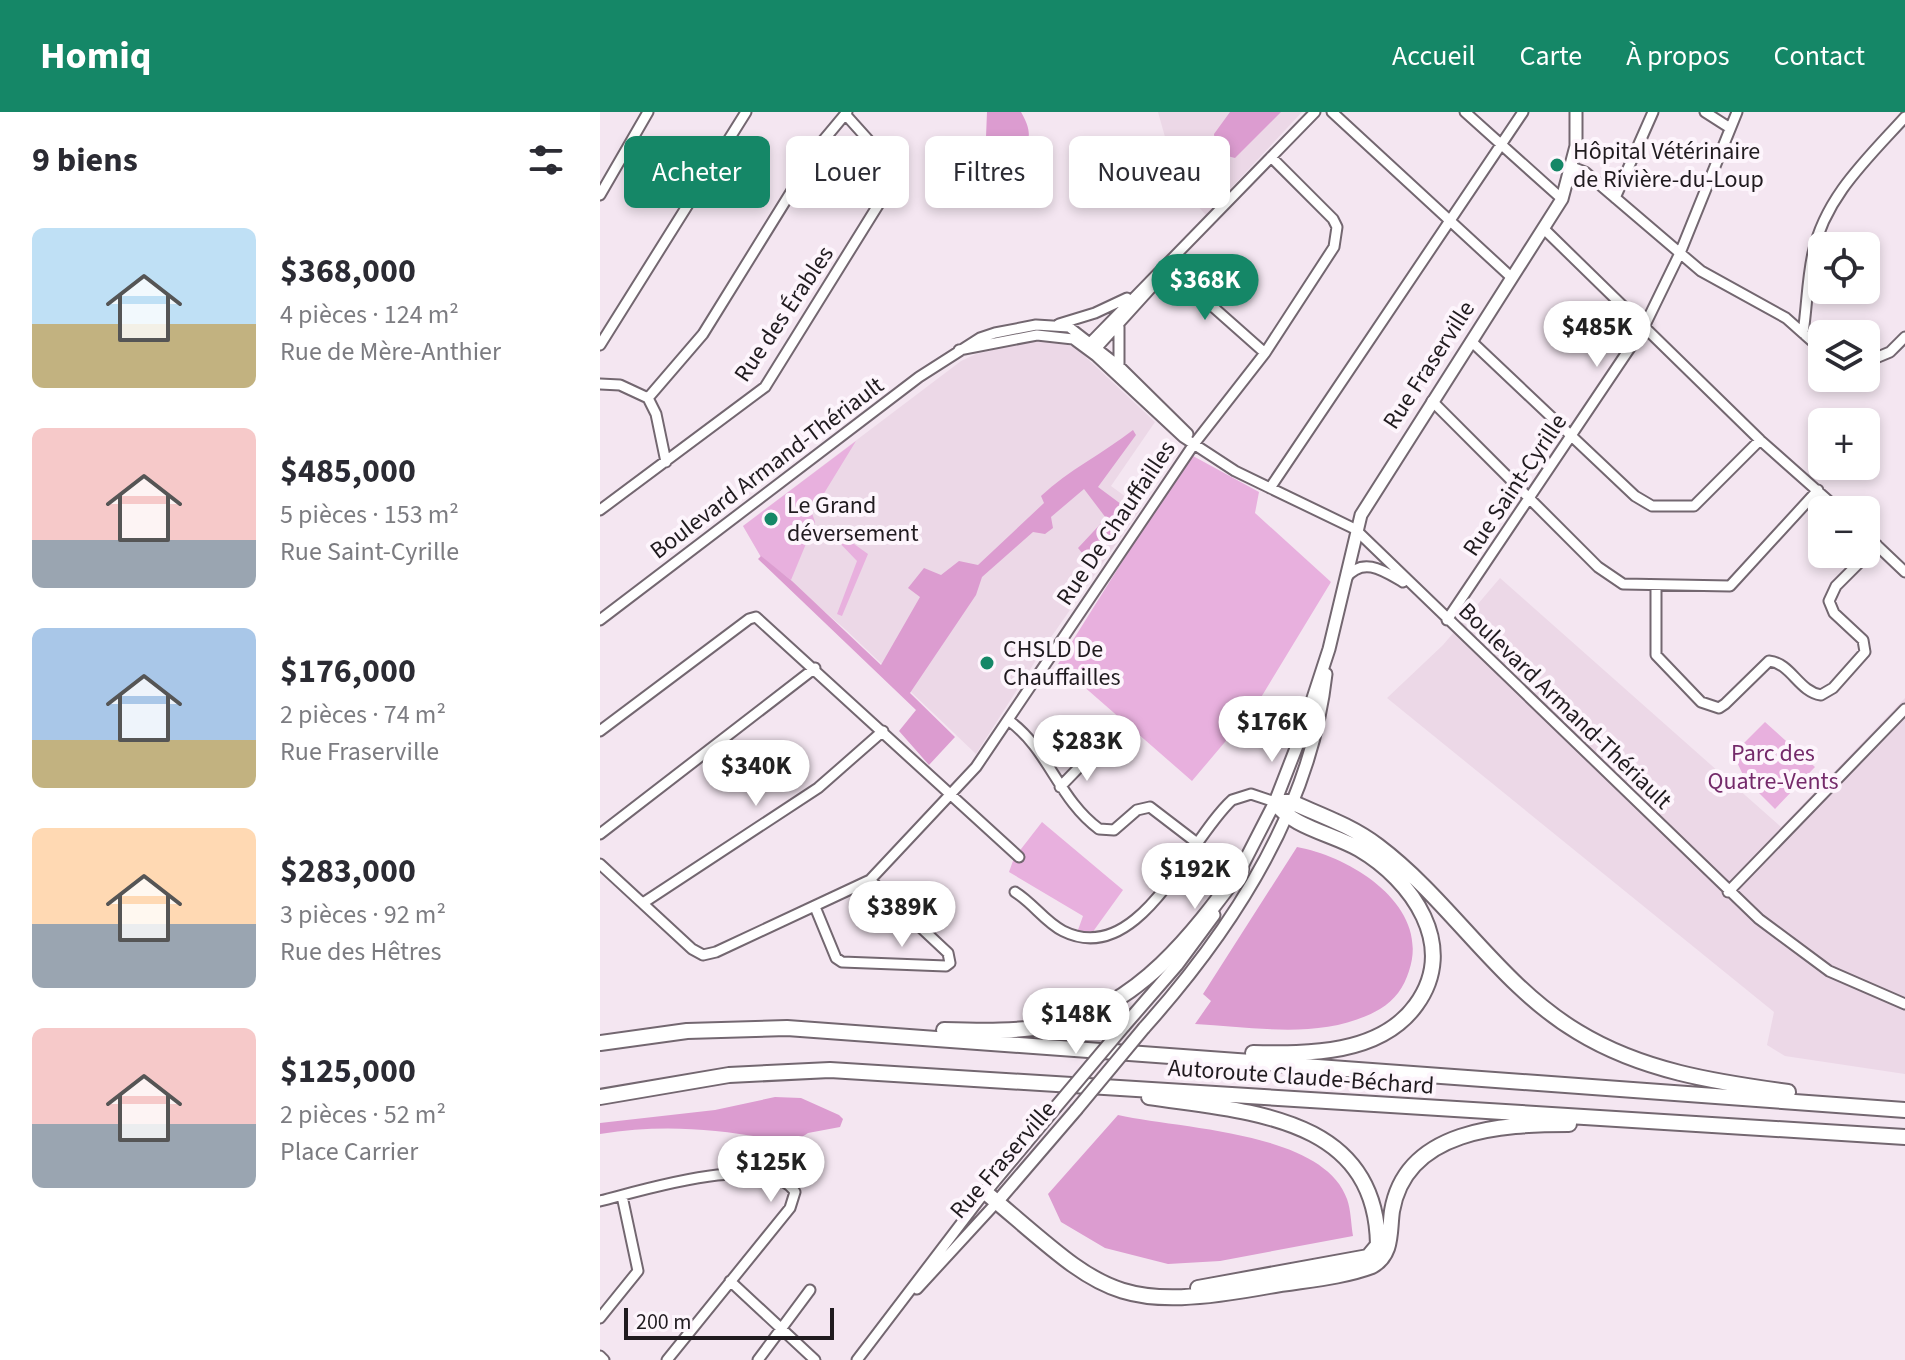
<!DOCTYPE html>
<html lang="fr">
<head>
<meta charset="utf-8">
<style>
	:root { --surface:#fff; --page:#f7f7f7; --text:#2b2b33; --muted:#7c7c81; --accent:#158767 }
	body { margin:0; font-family:"Source Sans 3",sans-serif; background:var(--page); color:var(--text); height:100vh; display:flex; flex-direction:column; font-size:30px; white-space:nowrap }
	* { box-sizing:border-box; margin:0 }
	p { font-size:26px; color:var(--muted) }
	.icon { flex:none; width:44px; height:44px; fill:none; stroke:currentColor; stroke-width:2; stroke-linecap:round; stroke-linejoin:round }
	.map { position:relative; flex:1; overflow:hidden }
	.drawer { display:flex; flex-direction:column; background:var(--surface); width:600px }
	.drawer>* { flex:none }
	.hud { position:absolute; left:24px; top:24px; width:760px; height:72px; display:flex; gap:16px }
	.tools { position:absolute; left:1208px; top:120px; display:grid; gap:16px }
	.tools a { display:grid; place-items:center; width:72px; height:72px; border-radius:12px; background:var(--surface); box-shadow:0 4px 12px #0003; font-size:40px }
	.scale { position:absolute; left:24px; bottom:20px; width:210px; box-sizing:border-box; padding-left:8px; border:4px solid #201b1f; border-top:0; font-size:22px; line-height:28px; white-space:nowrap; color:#201b1f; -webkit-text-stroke:6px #fdf5fc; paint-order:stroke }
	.price { position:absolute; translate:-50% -68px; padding:0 18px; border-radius:28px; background:#fff; color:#222; font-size:26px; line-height:52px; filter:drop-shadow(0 2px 4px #0008) }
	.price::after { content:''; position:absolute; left:50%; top:48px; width:24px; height:18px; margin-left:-12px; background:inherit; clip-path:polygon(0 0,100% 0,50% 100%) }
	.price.selected { background:var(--accent); color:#fff }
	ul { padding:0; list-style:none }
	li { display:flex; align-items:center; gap:24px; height:200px; padding:0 32px }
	li span { display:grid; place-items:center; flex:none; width:224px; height:160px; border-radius:12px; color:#555 }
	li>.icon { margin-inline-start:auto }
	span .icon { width:96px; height:96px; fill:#fffc; stroke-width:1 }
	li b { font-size:34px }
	h2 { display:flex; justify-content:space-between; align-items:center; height:96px; padding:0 32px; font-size:34px }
	.tag { padding:0 28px; border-radius:12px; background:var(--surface); box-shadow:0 4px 12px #0003; font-size:28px; line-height:72px }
	.tag.selected { background:var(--accent); color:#fff }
	header { display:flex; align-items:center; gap:48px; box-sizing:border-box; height:112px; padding:0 40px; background:var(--accent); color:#fff }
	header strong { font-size:38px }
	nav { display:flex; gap:44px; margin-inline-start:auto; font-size:28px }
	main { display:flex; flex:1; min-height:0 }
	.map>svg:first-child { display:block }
	.built { fill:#ecd8e7 }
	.green { fill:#e8b0de }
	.forest { fill:#dc9cd0 }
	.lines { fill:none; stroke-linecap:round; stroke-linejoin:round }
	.minor-casing { stroke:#736770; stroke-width:13 }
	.major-casing { stroke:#736770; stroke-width:15 }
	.highway-casing { stroke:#736770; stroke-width:18 }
	.minor { stroke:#fff; stroke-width:9 }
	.major { stroke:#fff; stroke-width:11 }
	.highway { stroke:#fff; stroke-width:14 }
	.major-bridge-casing { stroke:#736770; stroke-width:15; stroke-linecap:butt }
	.major-bridge { stroke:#fff; stroke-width:11 }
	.poi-dot { fill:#158767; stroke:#fdf5fc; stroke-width:3 }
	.labels { text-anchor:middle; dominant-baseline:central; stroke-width:8; stroke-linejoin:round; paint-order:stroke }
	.poi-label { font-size:24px; fill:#201b1f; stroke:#fdf5fc; text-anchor:start }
	.street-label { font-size:24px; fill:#201b1f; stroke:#fdf5fc }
	.park-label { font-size:24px; fill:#742a6a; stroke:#fdf5fc }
</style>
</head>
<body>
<header>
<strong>Homiq</strong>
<nav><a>Accueil</a><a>Carte</a><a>À propos</a><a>Contact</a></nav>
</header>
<main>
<section class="drawer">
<h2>9 biens<svg class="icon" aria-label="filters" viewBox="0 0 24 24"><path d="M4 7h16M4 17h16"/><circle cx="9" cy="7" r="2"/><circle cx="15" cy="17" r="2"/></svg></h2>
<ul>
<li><span style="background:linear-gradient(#bfe0f5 60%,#c2b280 0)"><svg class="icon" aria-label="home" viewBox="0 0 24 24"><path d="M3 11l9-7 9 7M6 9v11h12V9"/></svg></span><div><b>$368,000</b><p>4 pièces · 124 m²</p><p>Rue de Mère-Anthier</p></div></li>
<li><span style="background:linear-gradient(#f6c9c9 70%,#9aa5b1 0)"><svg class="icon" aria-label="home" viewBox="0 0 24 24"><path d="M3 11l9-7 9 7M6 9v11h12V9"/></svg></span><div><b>$485,000</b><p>5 pièces · 153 m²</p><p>Rue Saint-Cyrille</p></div></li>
<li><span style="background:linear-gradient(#a9c7e8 70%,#c2b280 0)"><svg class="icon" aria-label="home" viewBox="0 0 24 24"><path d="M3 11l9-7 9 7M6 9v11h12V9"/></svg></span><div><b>$176,000</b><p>2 pièces · 74 m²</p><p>Rue Fraserville</p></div></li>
<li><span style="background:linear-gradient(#ffd9b3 60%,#9aa5b1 0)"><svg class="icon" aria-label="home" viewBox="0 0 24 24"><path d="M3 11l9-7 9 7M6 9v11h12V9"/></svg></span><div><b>$283,000</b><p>3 pièces · 92 m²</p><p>Rue des Hêtres</p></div></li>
<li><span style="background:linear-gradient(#f6c9c9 60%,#9aa5b1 0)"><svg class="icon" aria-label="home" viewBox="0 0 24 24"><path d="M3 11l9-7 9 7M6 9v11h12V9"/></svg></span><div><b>$125,000</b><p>2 pièces · 52 m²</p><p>Place Carrier</p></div></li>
</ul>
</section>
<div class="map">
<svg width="1305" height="1248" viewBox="0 0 1305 1248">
	<rect width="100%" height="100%" fill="#f4e6f1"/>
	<path class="built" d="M558 0H702L606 103 567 61 565 25Z
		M431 229 459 230 476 236 555 310 511 374 541 396 447 531 376 642 246 518 161 445 143 414 361 249 376 242Z
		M900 466 1181 715 1305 586V962L1185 944 1167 933 1174 900 787 586 843 533Z"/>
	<path class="green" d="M256 329 212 401 215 410 191 468 161 445 143 414Z
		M593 344 659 380 655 401 731 470 657 592 592 669 458 552 554 399Z
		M236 419 268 442 242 504 237 502 257 449 234 425Z
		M1165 610 1215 655 1175 697 1145 667 1133 642Z
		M442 710 523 778 492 821 478 818 483 804 409 760 414 746Z"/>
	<path class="forest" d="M387 0H421C442 36 416 37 399 61 391 71 387 84 382 96L374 88 385 50Z
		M630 0H681L635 46 616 41 614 22Z
		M533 318 536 323 498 375 529 398 491 452 478 436 506 406 484 377 451 405 453 416 445 422 433 420 382 465 376 483 310 581 355 625 329 653 299 619 316 598 158 447 161 444 192 469 281 553 320 485 308 476 324 456 341 463 359 449 378 453 444 391 441 384C468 358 504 341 533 318Z
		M697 735C752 745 831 794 809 859 804 875 795 888 780 897 725 929 655 915 595 912L611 889 603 882Z
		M175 985 201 986 239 1003 243 1007 240 1015 208 1021 193 1031C125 1018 69 1011 0 1022V1011L115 998Z
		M518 1003C579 1017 723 1019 747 1087 751 1098 751 1112 753 1124L620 1149 568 1152 505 1136 461 1110 448 1082Z"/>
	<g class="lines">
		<defs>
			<path id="minor" d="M732 0 911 165
				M865 0 962 87
				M1105 0 1130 16
				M972 55 985 60 1101 159 1186 206 1222 238
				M0 83 48 0
				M1015 86 1053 0
				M944 117 1160 328 1239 398
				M568 155 665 241
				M459 212 495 201 527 186
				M1203 221C1207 195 1207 168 1213 141 1225 85 1268 46 1305 5
				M871 229 1035 384 1052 394H1094L1160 328
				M489 232 715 0
				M0 233 146 0
				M359 238 437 223 473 227 496 244 583 325 635 359 755 417 1159 807 1229 859 1305 892
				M494 239 562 164
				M1266 250 1290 240 1305 225
				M519 254V215
				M0 272 20 273 48 286 56 302 66 350
				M48 286 103 222 222 30 247 0
				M832 289 998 455 1023 472 1130 474 1218 378
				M670 376 923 0
				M0 398 165 275 298 61 245 2
				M1266 423 1305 460
				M746 466C763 444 784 459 803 470
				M1056 474V543L1101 590 1119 596 1125 592 1169 549C1191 551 1199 580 1221 583L1233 576 1265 540 1263 528 1234 501 1229 489 1236 474 1277 433
				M0 508 319 265 380 226 395 221 436 213 469 215 519 254 588 322
				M847 508 1044 215 1080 141 1137 0
				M408 608C449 637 458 687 499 717L514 718 537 698 550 695 597 731
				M505 618 514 619 517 631 491 643 496 624Z
				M0 619 149 507 156 505 419 745
				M460 675 491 643
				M0 722 215 556
				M0 752 92 837 103 843 116 840 270 768 376 655 594 332 665 241 734 135 737 115 733 107 671 45
				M415 780C433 791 445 810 463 819 539 857 588 728 632 688L651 682 675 690
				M1128 780 1305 597
				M43 791 218 676 283 619
				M215 795 236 846 242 850 346 854 350 851 348 841 270 768
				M0 1089C41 1079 167 1038 195 1080L190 1096 67 1248
				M130 1169 215 1248
				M317 1177 397 1090
				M0 1206 38 1159 22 1084
				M0 1244 4 1248
				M158 1248 210 1178
				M257 1248 385 1080"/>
			<path id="major" d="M637 764 675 690 700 626 729 537 761 403 962 87 976 34V0
				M524 914 577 853 614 803
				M544 916C632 818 711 696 726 562
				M385 1080 455 996
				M397 1090 476 998"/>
			<path id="highway" d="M675 690H691C720 703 752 714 778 734 851 789 899 873 978 920 1042 959 1115 970 1188 980
				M344 918C381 919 419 920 455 913 539 894 593 822 641 757
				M0 931 87 919 187 916 1305 998
				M653 941C708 942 780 943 816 893 859 834 812 768 759 737 733 722 691 715 675 690
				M0 985 129 963 230 958 1305 1025
				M549 985C647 1000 776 1003 778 1133L768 1145 598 1176
				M385 1080C502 1178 510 1203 669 1174 702 1168 740 1166 772 1154 793 1142 789 1120 792 1099 806 1017 902 1012 969 1012"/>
		</defs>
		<use href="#minor" class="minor-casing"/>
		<use href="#major" class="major-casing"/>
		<use href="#highway" class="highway-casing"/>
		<use href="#minor" class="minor"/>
		<use href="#major" class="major"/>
		<use href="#highway" class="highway"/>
		<defs>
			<path id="major-bridge" d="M455 996 524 914
				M476 998 544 916"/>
		</defs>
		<use href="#major-bridge" class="major-bridge-casing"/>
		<use href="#major-bridge" class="major-bridge"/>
	</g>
	<g class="poi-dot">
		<circle cx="957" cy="53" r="8"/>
		<circle cx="171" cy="407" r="8"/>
		<circle cx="387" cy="551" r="8"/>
	</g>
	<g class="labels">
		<g class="poi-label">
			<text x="973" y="39">Hôpital Vétérinaire<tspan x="973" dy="28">de Rivière-du-Loup</tspan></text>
			<text x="187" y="393">Le Grand<tspan x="187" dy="28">déversement</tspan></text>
			<text x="403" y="537">CHSLD De<tspan x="403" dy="28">Chauffailles</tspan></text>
		</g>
		<g class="street-label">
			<text transform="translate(184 202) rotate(-56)">Rue des Érables</text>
			<text transform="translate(829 253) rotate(-57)">Rue Fraserville</text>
			<text transform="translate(167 356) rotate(-37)">Boulevard Armand-Thériault</text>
			<text transform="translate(915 373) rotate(-56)">Rue Saint-Cyrille</text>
			<text transform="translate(516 411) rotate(-56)">Rue De Chauffailles</text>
			<text transform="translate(965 594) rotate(44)">Boulevard Armand-Thériault</text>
			<text transform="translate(701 965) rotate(4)">Autoroute Claude-Béchard</text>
			<text transform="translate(403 1048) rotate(-49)">Rue Fraserville</text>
		</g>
		<g class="park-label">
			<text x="1173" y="641">Parc des<tspan x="1173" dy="28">Quatre-Vents</tspan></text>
		</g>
	</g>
</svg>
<div class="tools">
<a><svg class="icon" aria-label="locate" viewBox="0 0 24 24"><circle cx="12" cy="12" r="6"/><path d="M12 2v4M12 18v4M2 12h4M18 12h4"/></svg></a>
<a><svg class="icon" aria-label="layers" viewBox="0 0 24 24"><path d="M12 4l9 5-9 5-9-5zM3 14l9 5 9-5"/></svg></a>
<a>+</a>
<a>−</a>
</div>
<div class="scale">200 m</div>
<b class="price selected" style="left:605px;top:210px">$368K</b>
<b class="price" style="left:997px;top:257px">$485K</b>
<b class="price" style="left:672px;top:652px">$176K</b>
<b class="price" style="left:487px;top:671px">$283K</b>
<b class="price" style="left:156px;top:696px">$340K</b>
<b class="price" style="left:595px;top:799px">$192K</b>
<b class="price" style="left:302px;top:837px">$389K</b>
<b class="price" style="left:476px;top:944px">$148K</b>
<b class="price" style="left:171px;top:1092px">$125K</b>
<div class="hud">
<a class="tag selected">Acheter</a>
<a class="tag">Louer</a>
<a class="tag">Filtres</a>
<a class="tag">Nouveau</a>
</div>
</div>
</main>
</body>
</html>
